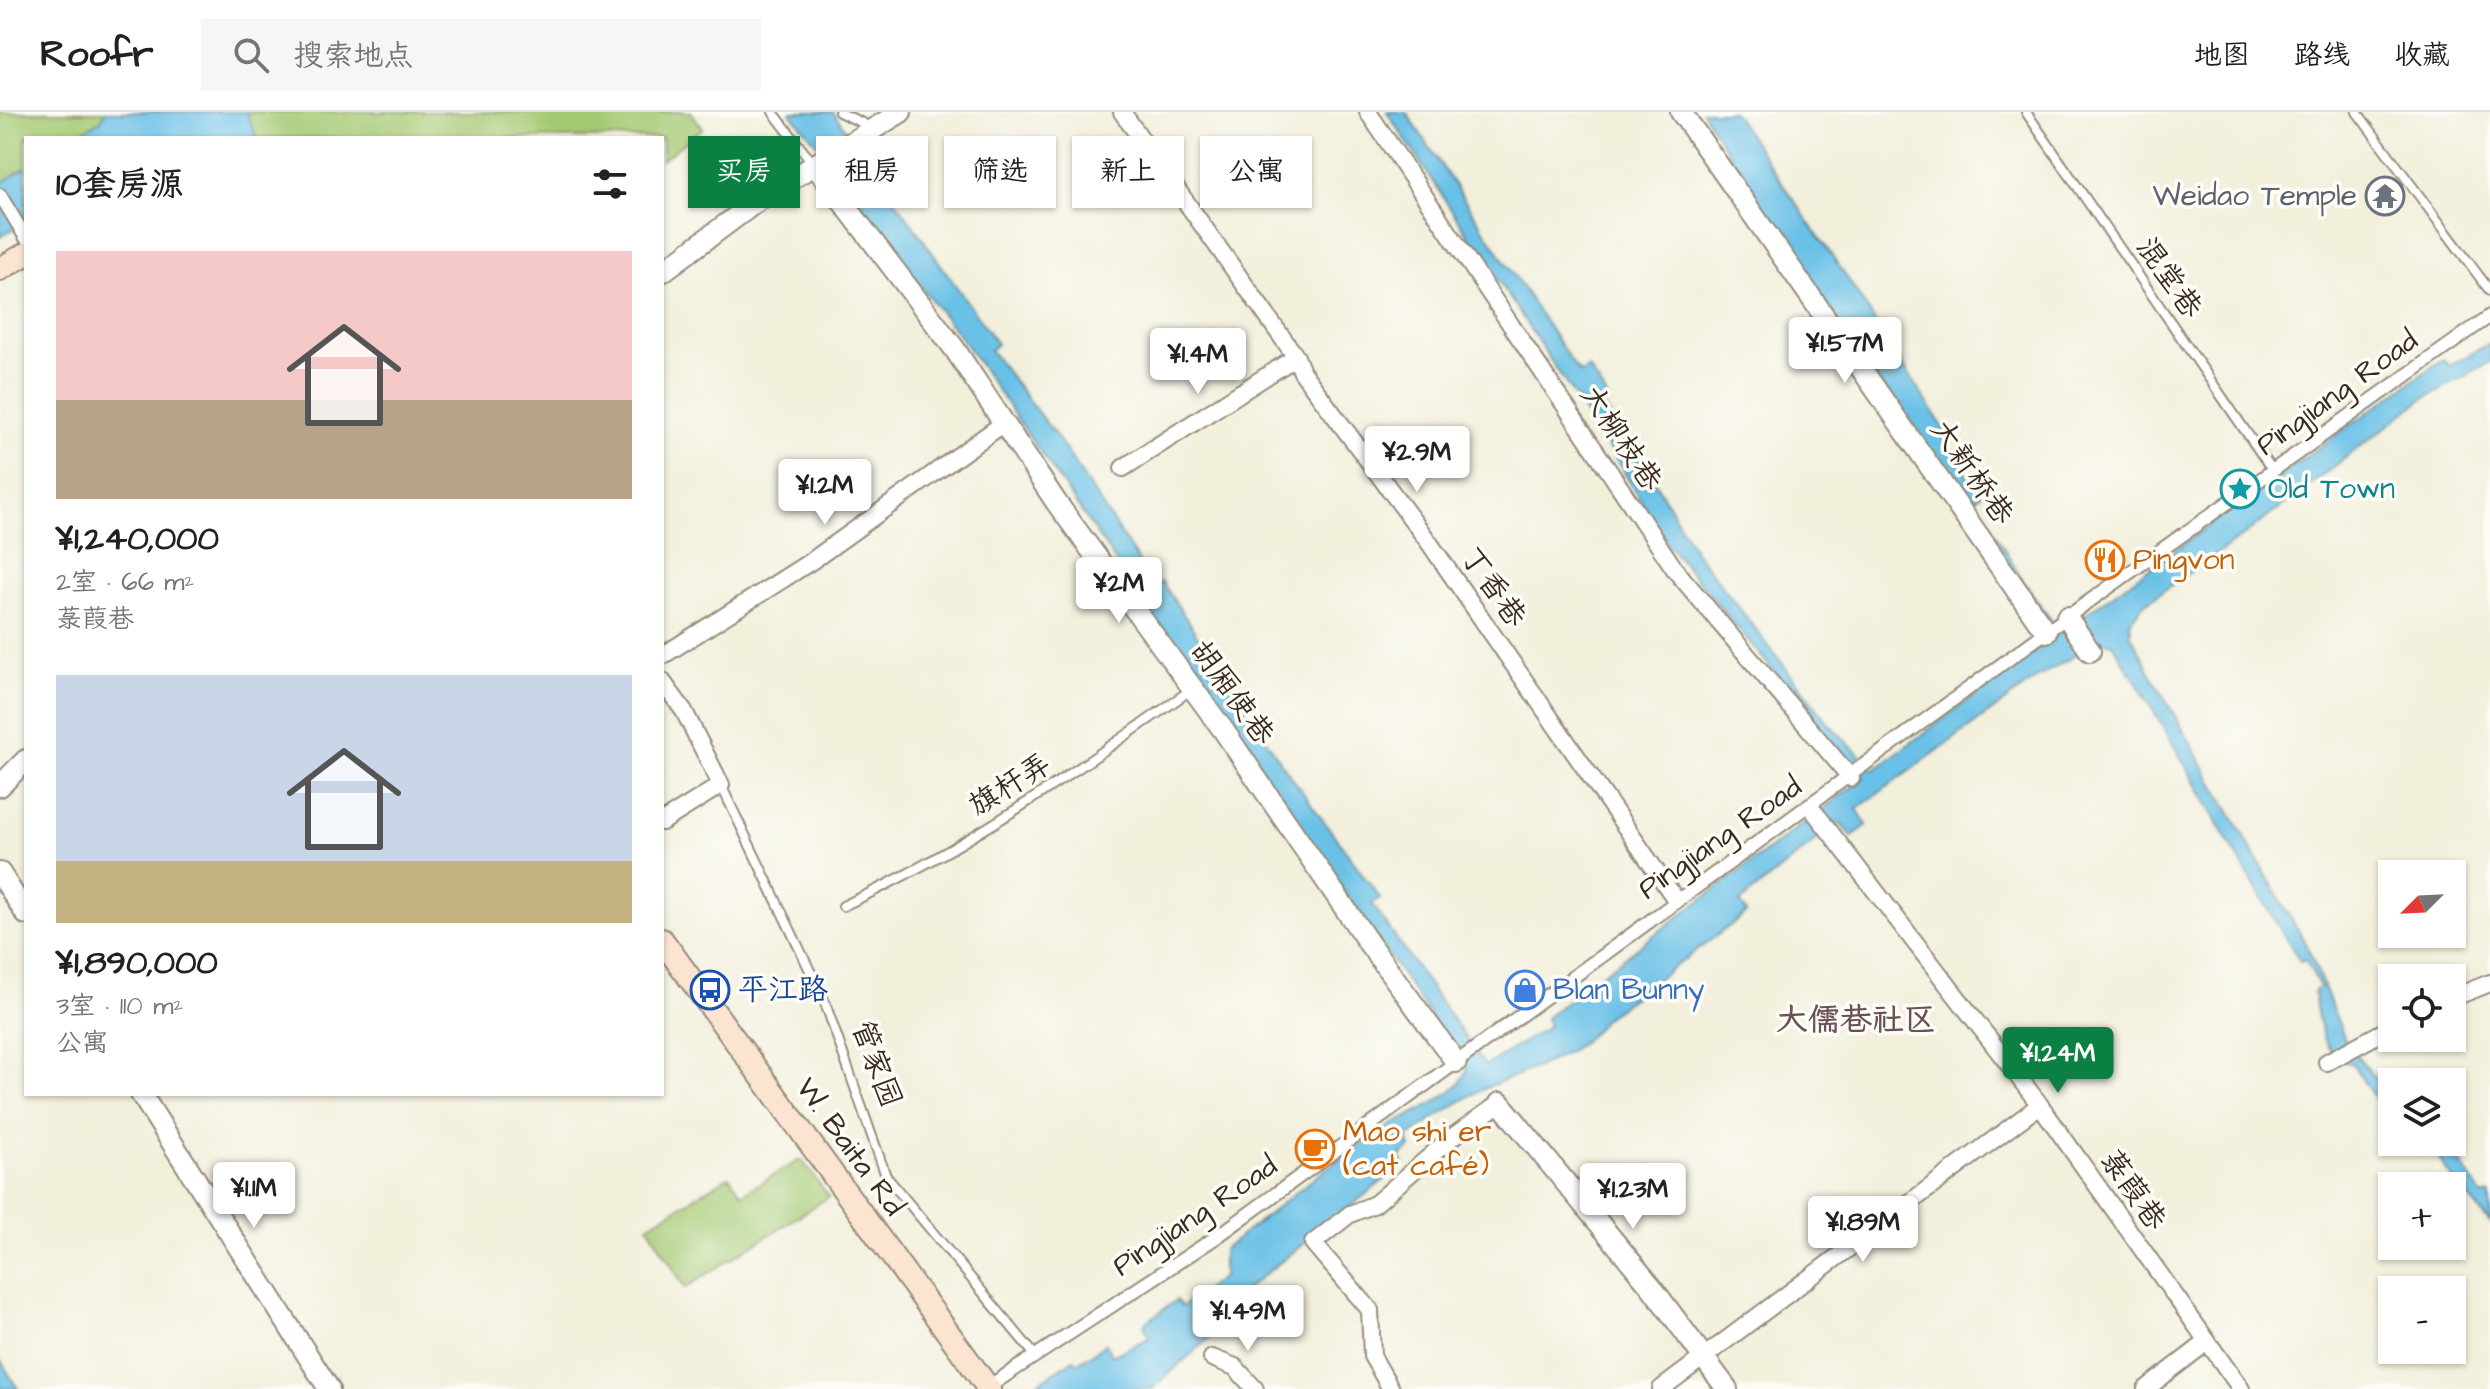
<!DOCTYPE html>
<html lang="zh">
<head>
<meta charset="utf-8">
<style>
	:root { --surface:#fff; --page:#f6f6f6; --text:#202124; --muted:#757577; --line:#e0e0e0; --accent:#0b8043 }
	body { margin:0; font-family:"Architects Daughter","LXGW WenKai TC",sans-serif; background:var(--page); color:var(--text); height:100vh; display:flex; flex-direction:column; font-size:30px; white-space:nowrap }
	* { box-sizing:border-box; margin:0 }
	p { font-size:26px; color:var(--muted) }
	.icon { flex:none; width:44px; height:44px; fill:none; stroke:currentColor; stroke-width:2; stroke-linecap:round; stroke-linejoin:round }
	.map { position:relative; flex:1; overflow:hidden }
	.side { position:absolute; left:24px; top:24px; width:640px; height:960px; display:flex; flex-direction:column; background:var(--surface); border-radius:0px; box-shadow:0 2px 6px #0004 }
	.side>* { flex:none }
	.banner { position:absolute; left:688px; top:24px; width:760px; height:72px; display:flex; gap:16px }
	.needle { width:52px; rotate:246deg }
	.fabs { position:absolute; left:2378px; top:748px; display:grid; gap:16px }
	.fabs a { display:grid; place-items:center; width:88px; height:88px; border-radius:0px; background:var(--surface); box-shadow:0 2px 6px #0004; font-size:40px }
	.price { position:absolute; translate:-50% -68px; padding:0 18px; border-radius:8px; background:#fff; color:#222; font-size:26px; line-height:52px; filter:drop-shadow(0 2px 4px #0008) }
	.price::after { content:''; position:absolute; left:50%; top:48px; width:24px; height:18px; margin-left:-12px; background:inherit; clip-path:polygon(0 0,100% 0,50% 100%) }
	.price.current { background:var(--accent); color:#fff }
	ul { padding:0; list-style:none }
	li { display:grid; align-content:center; gap:16px; height:424px; padding:0 32px }
	li span { display:grid; place-items:center; height:248px; border-radius:0px; color:#555 }
	li>.icon { margin-inline-start:auto }
	span .icon { width:144px; height:144px; fill:#fffc; stroke-width:1 }
	li b { font-size:34px }
	h2 { display:flex; justify-content:space-between; align-items:center; height:96px; padding:0 32px; font-size:34px }
	.chip { padding:0 28px; border-radius:0px; background:var(--surface); box-shadow:0 2px 6px #0004; font-size:28px; line-height:72px }
	.chip.current { background:var(--accent); color:#fff }
	header { display:flex; align-items:center; gap:48px; box-sizing:border-box; height:112px; padding:0 40px; background:var(--surface); border-bottom:2px solid var(--line) }
	header strong { font-size:38px }
	nav { display:flex; gap:44px; margin-inline-start:auto; font-size:28px }
	.search { width:560px; height:72px; background:var(--page); display:flex; align-items:center; gap:20px; box-sizing:border-box; padding:0 28px; border-radius:0px; color:var(--muted); font-size:30px }
	.map>svg:first-child { display:block }
	.green { fill:#a4c972; stroke:#707a48; stroke-width:2 }
	.water { fill:#6ac1e7; stroke:#527682; stroke-width:2 }
	.lines { fill:none; stroke-linecap:round; stroke-linejoin:round }
	.service-casing { stroke:#968c7c; stroke-width:12 }
	.pedestrian-casing { stroke:#968c7c; stroke-width:16 }
	.minor-casing { stroke:#968c7c; stroke-width:20 }
	.tertiary-casing { stroke:#968c7c; stroke-width:24 }
	.secondary-casing { stroke:#968c7c; stroke-width:26 }
	.service { stroke:#fff; stroke-width:8 }
	.pedestrian { stroke:#fff; stroke-width:12 }
	.minor { stroke:#fff; stroke-width:16 }
	.tertiary { stroke:#fff; stroke-width:20 }
	.secondary { stroke:#fce5d0; stroke-width:22 }
	.labels { text-anchor:middle; dominant-baseline:central; stroke-width:7; stroke-linejoin:round; paint-order:stroke }
	.worship-label { font-size:30px; fill:#5b616d; stroke:#fdfcf7; text-anchor:end }
	.street-label { font-size:30px; fill:#3b2a1e; stroke:#fdfcf7 }
	.culture-label { font-size:30px; fill:#0d838f; stroke:#fdfcf7; text-anchor:start }
	.food-label { font-size:30px; fill:#c56008; stroke:#fdfcf7; text-anchor:start }
	.transit-label { font-size:30px; fill:#164399; stroke:#fdfcf7; text-anchor:start }
	.shop-label { font-size:30px; fill:#366cbe; stroke:#fdfcf7; text-anchor:start }
	.neighbourhood-label { font-size:32px; font-weight:bold; fill:#6b5155; stroke:#fdfcf7 }
</style>
</head>
<body>
<header>
<strong>Roofr</strong>
<div class="search"><svg class="icon" aria-label="search" viewBox="0 0 24 24"><circle cx="10" cy="10" r="6"/><path d="M15 15l6 6"/></svg>搜索地点</div>
<nav><a>地图</a><a>路线</a><a>收藏</a></nav>
</header>
<div class="map">
<svg width="2490" height="1277" viewBox="0 0 2490 1277">
	<rect width="100%" height="100%" fill="#fdfcf7"/>
	<filter id="ink" filterUnits="userSpaceOnUse"><feTurbulence type="fractalNoise" baseFrequency=".0125" numOctaves="2"/><feDisplacementMap in="SourceGraphic" scale="16" xChannelSelector="R" yChannelSelector="G"/><feConvolveMatrix kernelMatrix="1 2 1 2 8 2 1 2 1" color-interpolation-filters="sRGB"/></filter>
	<filter id="wash" filterUnits="userSpaceOnUse"><feTurbulence type="fractalNoise" baseFrequency=".006" numOctaves="4" result="noise"/><feDisplacementMap in="SourceGraphic" scale="32" xChannelSelector="R" yChannelSelector="G"/><feGaussianBlur stdDeviation="1.8" result="paint"/><feColorMatrix in="noise" values="0 0 0 0 0 0 0 0 0 0 0 0 0 0 0 0 0 1.4 0 .05"/><feComposite in="paint" operator="in"/></filter>
	<g filter="url(#wash)">
		<rect width="100%" height="100%" fill="#f2efdb"/>
		<path class="green" d="M0 0H691L703 16 662 48V26H145L94 13 73 26H26V55L0 72Z
			M801 1047 829 1085 685 1176 648 1114 729 1064 742 1082Z"/>
		<path class="water" d="M105 0H246L257 26H73L101 8Z
			M790 0H833L997 232 990 238 1059 328 1154 473 1162 470 1282 652 1380 786 1372 792 1485 954 1549 914 1546 906 1578 880 1864 666 1666 431 1621 355 1387 0H1406L1575 255 1581 261 1589 256 1608 286 1601 291 1651 363 1695 439 1830 613 1874 658 2054 525 1795 145 1702 0H1733L1846 164 1946 320 1941 324 1981 382 1975 387 2023 469 2060 520 2443 247 2449 254 2490 231V250L2420 289 2239 427 2144 492 2130 509 2131 523 2152 564 2307 834 2346 930 2392 987V1000L2382 988 2377 990 2352 951 2338 949C2320 928 2317 905 2314 879L2320 875 2305 847 2300 849C2234 745 2179 635 2112 531L2102 528 2040 564 1857 697 1867 713 1852 725 1840 711 1831 716 1739 791 1747 801 1604 907C1573 952 1514 959 1470 984 1448 996 1428 1012 1407 1026L1411 1035 1400 1045 1404 1052 1245 1178 1252 1188 1152 1277H1029L1074 1247 1078 1251 1106 1232 1112 1244 1149 1226 1144 1212 1176 1188 1182 1195 1223 1165V1138C1277 1097 1331 1048 1390 1014 1411 1002 1461 983 1467 957L964 230 890 135 818 33Z
			M26 55V109L0 125V72Z
			M2421 1030H2436L2446 1043 2453 1039 2483 1085 2490 1082V1111L2445 1057 2431 1033 2424 1035Z
			M0 1248 2 1251 18 1277H0Z"/>
	</g>
	<g filter="url(#ink)">
		<g class="lines">
			<defs>
				<path id="service" d="M773 0 814 53
					M839 0 871 15
					M2026 0 2273 359
					M2357 0 2490 179
					M721 673 824 888 886 1064 1034 1242
					M843 794C968 736 1080 656 1192 577"/>
				<path id="pedestrian" d="M0 83 26 126
					M985 1277 1218 1124 2046 520 2490 204"/>
				<path id="minor" d="M1122 0 1296 245 1302 260 1428 429 1676 788
					M1368 0 1676 459 1851 666
					M1123 356 1296 245
					M662 544 813 448 1004 311
					M662 569 684 599 721 673 662 710
					M1810 694 2040 993 2241 1277
					M2452 886 2490 871
					M2327 950 2392 915
					M1212 1246 1235 1255 1255 1277
					M1391 1277 1372 1244 1370 1198 1313 1131 1350 1102 1375 1092 1451 1026 1500 991
					M1661 1277 2040 993
					M2146 1277 2207 1230"/>
				<path id="tertiary" d="M1681 0 2046 520
					M816 55 954 236 1056 390 1224 619 1370 833 1456 950
					M662 160 764 84 901 0
					M2067 505 2090 539
					M0 674 26 648
					M0 761 26 802
					M141 982 329 1277
					M1500 991 1650 1173 1727 1277"/>
				<path id="secondary" d="M0 157 26 142
					M662 828 989 1277"/>
			</defs>
			<use href="#service" class="service-casing"/>
			<use href="#pedestrian" class="pedestrian-casing"/>
			<use href="#minor" class="minor-casing"/>
			<use href="#tertiary" class="tertiary-casing"/>
			<use href="#secondary" class="secondary-casing"/>
			<use href="#service" class="service"/>
			<use href="#pedestrian" class="pedestrian"/>
			<use href="#minor" class="minor"/>
			<use href="#tertiary" class="tertiary"/>
			<use href="#secondary" class="secondary"/>
		</g>
	</g>
	<defs>
		<symbol id="temple-ring" viewBox="-11 -11 22 22"><circle r="9.5" fill="#fdfcf7" stroke="#6b7280" stroke-width="1.5"/><path d="M0-6L5-2H3V0L6.5 2.5H4V6H1.5V3h-3V6H-4V2.5H-6.5L-3 0V-2H-5Z" fill="#6b7280"/></symbol>
		<symbol id="sight-ring" viewBox="-11 -11 22 22"><circle r="9.5" fill="#fdfcf7" stroke="#0f9aa8" stroke-width="1.5"/><path d="M0-6L1.8-2.2L6-1.7L2.9 1.2L3.7 5.4L0 3.3L-3.7 5.4L-2.9 1.2L-6-1.7L-1.8-2.2Z" fill="#0f9aa8"/></symbol>
		<symbol id="restaurant-ring" viewBox="-11 -11 22 22"><circle r="9.5" fill="#fdfcf7" stroke="#e8710a" stroke-width="1.5"/><path d="M-5-6h1v4h1v-4h1v4h1v-4h1v5L-1.5 .5V6h-2V.5L-5-1ZM5-6V6H3V1.5H1.5Q1.5-4 5-6Z" fill="#e8710a"/></symbol>
		<symbol id="bus-ring" viewBox="-11 -11 22 22"><circle r="9.5" fill="#fdfcf7" stroke="#1a4fb4" stroke-width="1.5"/><path d="M-5-6H5V4H4V6H2V4H-2V6H-4V4H-5ZM-3.5-4V0h7V-4ZM-3.5 1.2v1.5H-2V1.2ZM2 1.2v1.5H3.5V1.2Z" fill="#1a4fb4"/></symbol>
		<symbol id="shop-ring" viewBox="-11 -11 22 22"><circle r="9.5" fill="#fdfcf7" stroke="#3f7fe0" stroke-width="1.5"/><path d="M-5-2.5h2.3a2.7 3.5 0 0 1 5.4 0H5L5.5 6h-11ZM-1.5-2.5h3a1.5 2.3 0 0 0-3 0Z" fill="#3f7fe0"/></symbol>
		<symbol id="cafe-ring" viewBox="-11 -11 22 22"><circle r="9.5" fill="#fdfcf7" stroke="#e8710a" stroke-width="1.5"/><path d="M-5.5-4.5H6V0H3Q3 3.5 0 3.5H-2.5Q-5.5 3.5-5.5 0ZM3-3.2v2h1.7v-2ZM-6 4.5H4V6H-6Z" fill="#e8710a"/></symbol>
	</defs>
	<g fill-rule="evenodd">
		<use href="#temple-ring" x="2363" y="62" width="44" height="44"/>
		<use href="#sight-ring" x="2218" y="355" width="44" height="44"/>
		<use href="#restaurant-ring" x="2083" y="426" width="44" height="44"/>
		<use href="#bus-ring" x="688" y="856" width="44" height="44"/>
		<use href="#shop-ring" x="1503" y="856" width="44" height="44"/>
		<use href="#cafe-ring" x="1293" y="1015" width="44" height="44"/>
	</g>
	<g class="labels">
		<g class="worship-label">
			<text x="2357" y="84">Weidao Temple</text>
		</g>
		<g class="street-label">
			<text transform="translate(2169 166) rotate(55)">混堂巷</text>
			<text transform="translate(2337 281) rotate(-36)">Pingjiang Road</text>
			<text transform="translate(1621 326) rotate(56)">大柳枝巷</text>
			<text transform="translate(1972 360) rotate(55)">大新桥巷</text>
			<text transform="translate(1493 475) rotate(55)">丁香巷</text>
			<text transform="translate(1232 581) rotate(54)">胡厢使巷</text>
			<text transform="translate(1010 673) rotate(-32)">旗杆弄</text>
			<text transform="translate(1720 726) rotate(-35)">Pingjiang Road</text>
			<text transform="translate(876 952) rotate(70)">管家园</text>
			<text transform="translate(850 1035) rotate(54)">W. Baita Rd</text>
			<text transform="translate(2133 1078) rotate(55)">菉葭巷</text>
			<text transform="translate(1195 1104) rotate(-34)">Pingjiang Road</text>
		</g>
		<g class="culture-label">
			<text x="2268" y="377">Old Town</text>
		</g>
		<g class="food-label">
			<text x="2133" y="448">Pingvon</text>
			<text x="1343" y="1020">Mao shi er<tspan x="1343" dy="34">(cat café)</tspan></text>
		</g>
		<g class="transit-label">
			<text x="738" y="878">平江路</text>
		</g>
		<g class="shop-label">
			<text x="1553" y="878">Blan Bunny</text>
		</g>
		<g class="neighbourhood-label">
			<text x="1856" y="908">大儒巷社区</text>
		</g>
	</g>
</svg>
<div class="fabs">
<a><svg class="needle" viewBox="-14 -14 28 28"><path d="M0-13l5 13h-10z" fill="#e53935"/><path d="M0 13l5-13h-10z" fill="#757577"/></svg></a>
<a><svg class="icon" aria-label="locate" viewBox="0 0 24 24"><circle cx="12" cy="12" r="6"/><path d="M12 2v4M12 18v4M2 12h4M18 12h4"/></svg></a>
<a><svg class="icon" aria-label="layers" viewBox="0 0 24 24"><path d="M12 4l9 5-9 5-9-5zM3 14l9 5 9-5"/></svg></a>
<a>+</a>
<a>−</a>
</div>
<b class="price" style="left:1845px;top:273px">¥1.57M</b>
<b class="price" style="left:1198px;top:284px">¥1.4M</b>
<b class="price" style="left:1417px;top:382px">¥2.9M</b>
<b class="price" style="left:825px;top:415px">¥1.2M</b>
<b class="price" style="left:1119px;top:513px">¥2M</b>
<b class="price current" style="left:2058px;top:983px">¥1.24M</b>
<b class="price" style="left:254px;top:1118px">¥1.1M</b>
<b class="price" style="left:1633px;top:1119px">¥1.23M</b>
<b class="price" style="left:1863px;top:1152px">¥1.89M</b>
<b class="price" style="left:1248px;top:1241px">¥1.49M</b>
<div class="banner">
<a class="chip current">买房</a>
<a class="chip">租房</a>
<a class="chip">筛选</a>
<a class="chip">新上</a>
<a class="chip">公寓</a>
</div>
<section class="side">
<h2>10套房源<svg class="icon" aria-label="filters" viewBox="0 0 24 24"><path d="M4 7h16M4 17h16"/><circle cx="9" cy="7" r="2"/><circle cx="15" cy="17" r="2"/></svg></h2>
<ul>
<li><span style="background:linear-gradient(#f6c9c9 60%,#b9a48a 0)"><svg class="icon" aria-label="home" viewBox="0 0 24 24"><path d="M3 11l9-7 9 7M6 9v11h12V9"/></svg></span><div><b>¥1,240,000</b><p>2室 · 66 m²</p><p>菉葭巷</p></div></li>
<li><span style="background:linear-gradient(#c9d6e8 75%,#c2b280 0)"><svg class="icon" aria-label="home" viewBox="0 0 24 24"><path d="M3 11l9-7 9 7M6 9v11h12V9"/></svg></span><div><b>¥1,890,000</b><p>3室 · 110 m²</p><p>公寓</p></div></li>
</ul>
</section>
</div>
</body>
</html>
